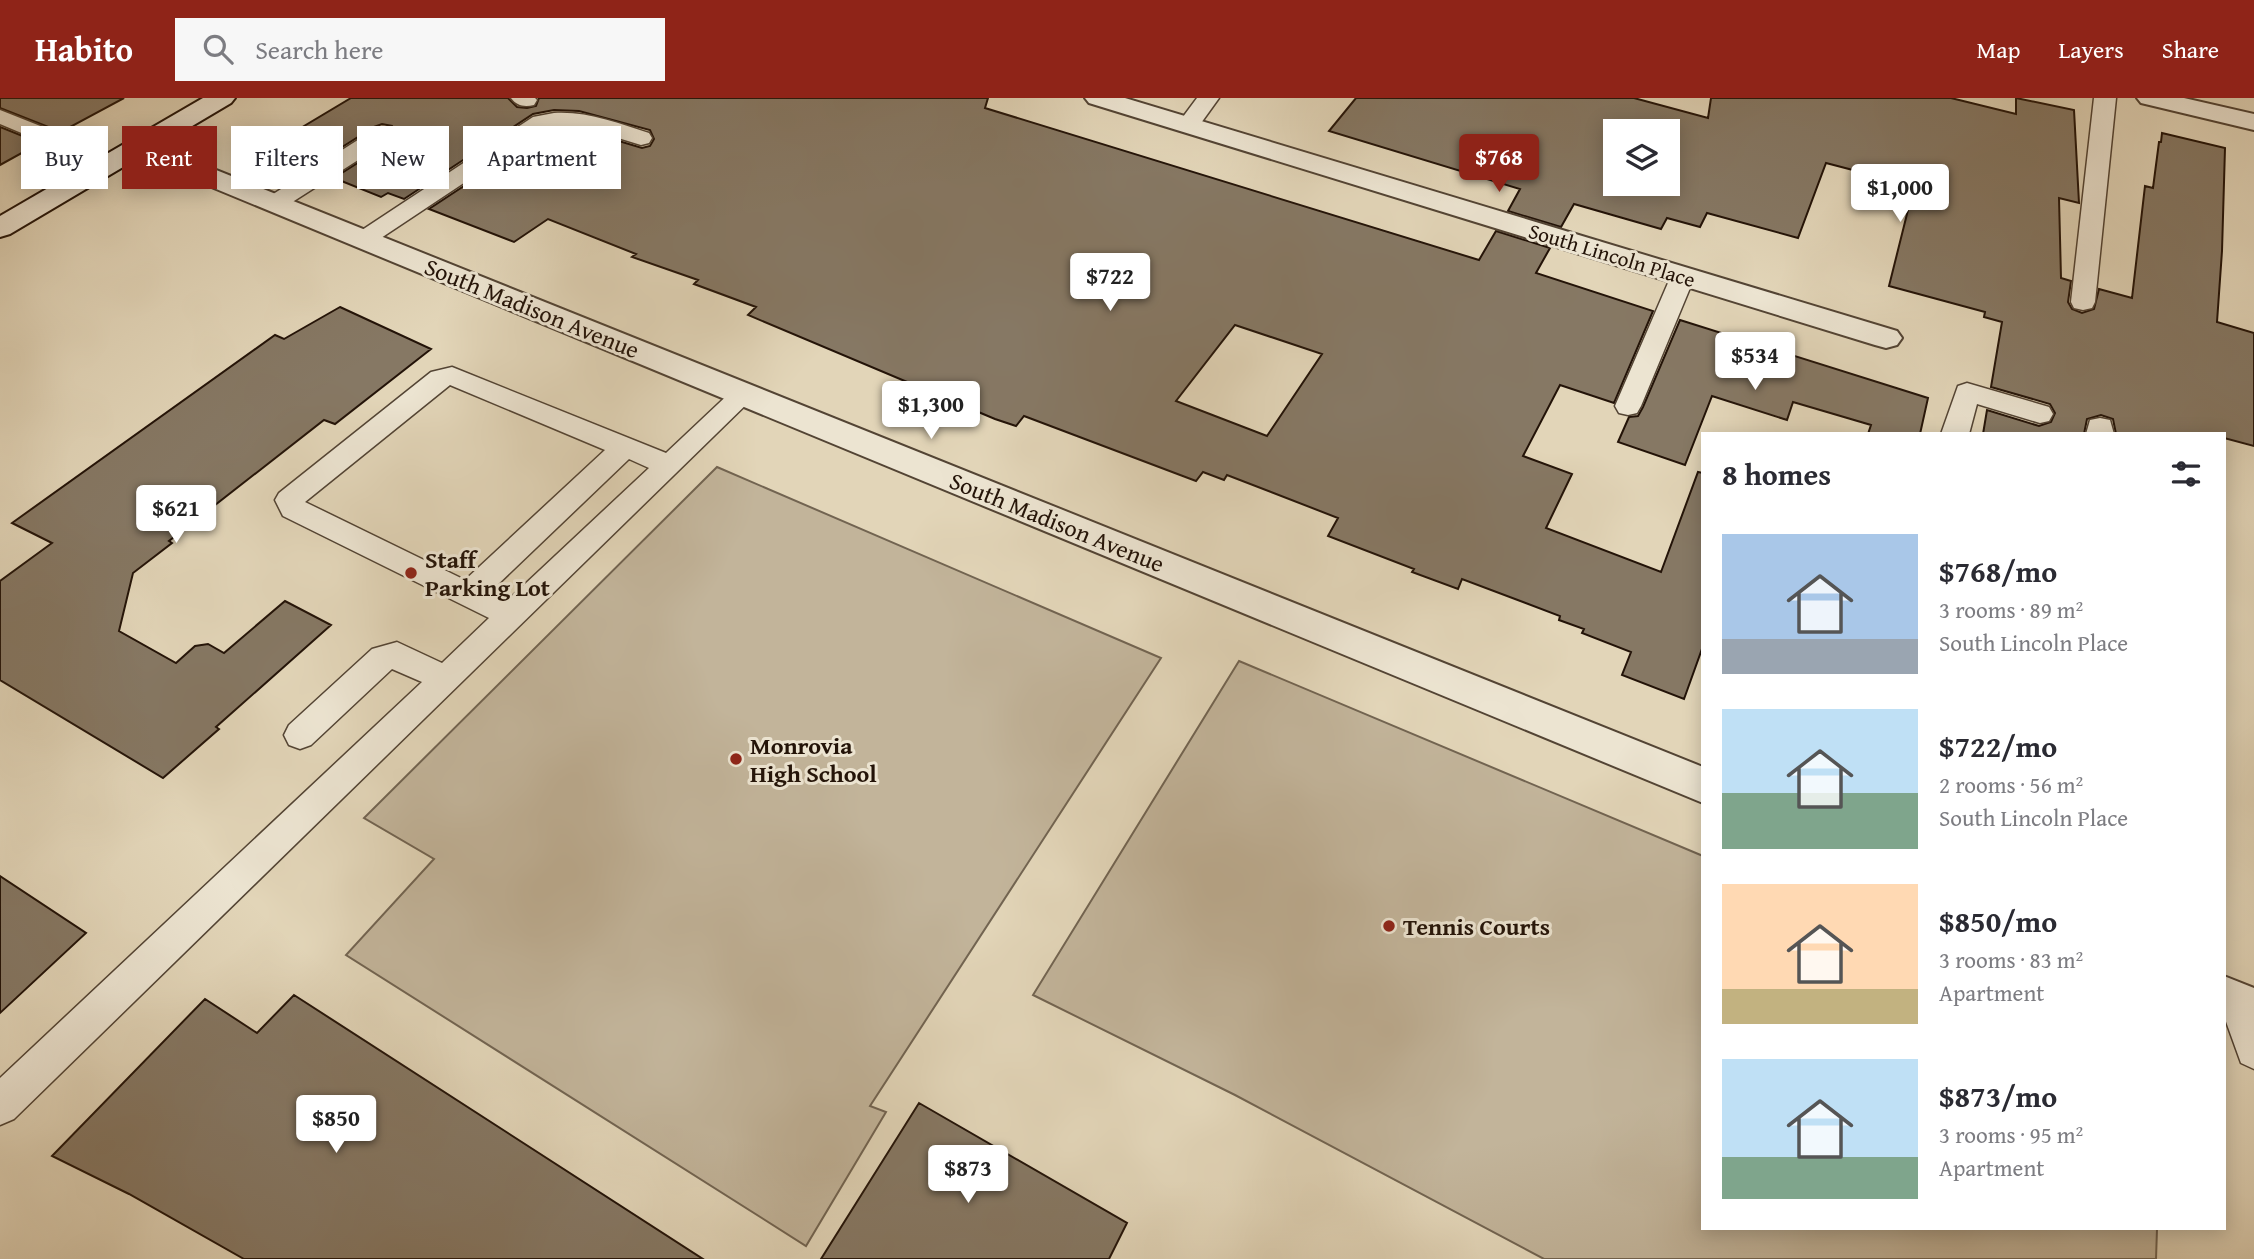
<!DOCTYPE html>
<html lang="en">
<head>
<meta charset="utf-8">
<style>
	:root { --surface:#fff; --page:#f7f7f7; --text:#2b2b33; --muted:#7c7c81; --accent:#8f2418 }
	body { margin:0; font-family:"Gentium Book Plus",serif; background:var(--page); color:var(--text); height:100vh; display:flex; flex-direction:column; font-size:26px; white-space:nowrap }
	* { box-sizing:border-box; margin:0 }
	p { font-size:23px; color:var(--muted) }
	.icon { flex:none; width:38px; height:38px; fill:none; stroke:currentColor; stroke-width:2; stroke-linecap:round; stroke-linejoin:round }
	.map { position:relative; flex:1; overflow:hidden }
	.details { position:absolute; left:1701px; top:334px; width:525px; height:798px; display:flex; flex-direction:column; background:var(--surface); border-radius:0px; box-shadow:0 4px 18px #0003 }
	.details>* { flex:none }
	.hud { position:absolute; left:21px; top:28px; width:665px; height:63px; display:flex; gap:14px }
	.fabs { position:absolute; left:1603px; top:21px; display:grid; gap:14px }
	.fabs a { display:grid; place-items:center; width:77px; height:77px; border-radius:0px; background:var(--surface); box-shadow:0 4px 18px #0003; font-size:35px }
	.price { position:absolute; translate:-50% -60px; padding:0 16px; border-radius:7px; background:#fff; color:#222; font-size:23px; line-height:46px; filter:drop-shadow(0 2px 4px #0008) }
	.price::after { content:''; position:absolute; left:50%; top:42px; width:21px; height:16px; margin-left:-10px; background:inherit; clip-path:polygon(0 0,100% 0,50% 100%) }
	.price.on { background:var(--accent); color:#fff }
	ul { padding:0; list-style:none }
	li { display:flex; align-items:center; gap:21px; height:175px; padding:0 21px }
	li span { display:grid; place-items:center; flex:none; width:196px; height:140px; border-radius:0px; color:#555 }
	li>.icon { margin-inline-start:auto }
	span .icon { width:84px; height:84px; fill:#fffc; stroke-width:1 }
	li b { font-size:30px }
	h2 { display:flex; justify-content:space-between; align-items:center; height:84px; padding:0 21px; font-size:30px }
	.pill { padding:0 24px; border-radius:0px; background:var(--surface); box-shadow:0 4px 18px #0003; font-size:24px; line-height:63px }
	.pill.on { background:var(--accent); color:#fff }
	header { display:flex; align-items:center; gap:42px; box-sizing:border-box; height:98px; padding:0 35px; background:var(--accent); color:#fff }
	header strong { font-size:33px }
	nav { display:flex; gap:38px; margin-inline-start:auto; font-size:24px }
	.search { width:490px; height:63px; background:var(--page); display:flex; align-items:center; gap:18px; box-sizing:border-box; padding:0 24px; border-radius:0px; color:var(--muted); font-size:26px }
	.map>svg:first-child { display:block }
	.green { fill:#c2b49a; stroke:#726451; stroke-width:2 }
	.building { fill:#867864; stroke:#231308; stroke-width:2; fill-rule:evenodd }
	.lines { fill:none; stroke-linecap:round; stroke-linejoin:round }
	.lane-casing { stroke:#534434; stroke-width:3 }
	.street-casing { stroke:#534434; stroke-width:4 }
	.secondary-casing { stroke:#231308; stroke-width:4 }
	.lane { fill:#ece4d1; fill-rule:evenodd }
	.street { fill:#ece4d1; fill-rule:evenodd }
	.secondary { fill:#ece4d1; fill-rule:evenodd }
	.poi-dot { fill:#8f2418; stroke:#ece4d1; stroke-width:2.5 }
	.labels { text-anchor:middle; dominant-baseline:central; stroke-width:6; stroke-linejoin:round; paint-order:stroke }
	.far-street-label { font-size:21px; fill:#231308; stroke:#ece4d1 }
	.street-label { font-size:24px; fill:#231308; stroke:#ece4d1 }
	.poi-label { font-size:24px; font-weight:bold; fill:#231308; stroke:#ece4d1; text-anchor:start }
</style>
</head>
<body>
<header>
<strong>Habito</strong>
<div class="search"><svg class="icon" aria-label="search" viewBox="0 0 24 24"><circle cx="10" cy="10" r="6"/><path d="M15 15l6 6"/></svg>Search here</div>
<nav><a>Map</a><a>Layers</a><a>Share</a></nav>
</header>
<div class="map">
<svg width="2254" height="1161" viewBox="0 0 2254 1161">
	<rect width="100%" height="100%" fill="#e2d5b8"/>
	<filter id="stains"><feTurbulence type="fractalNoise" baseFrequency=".00286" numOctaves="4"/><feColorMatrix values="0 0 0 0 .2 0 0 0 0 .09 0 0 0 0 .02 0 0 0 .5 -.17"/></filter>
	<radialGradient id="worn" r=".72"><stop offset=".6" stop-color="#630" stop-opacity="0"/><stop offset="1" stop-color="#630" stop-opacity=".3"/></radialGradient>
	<path class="green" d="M717 369 1161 560 870 1008 886 1014 806 1148 346 857 434 761 364 720Z
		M1239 563 1703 758V1130L2157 1131 2156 1161H1544L1235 997 1033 897Z"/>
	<path class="building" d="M0 0H124L61 34 0 10Z
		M351 0H508L517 9 527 10 536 8 539 0H988L985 10 1479 162 1496 133 1550 150 1536 175 1653 213 1614 305 1560 287 1523 358 1572 376 1546 430 1661 474 1698 374 1703 375V548L1684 601 1622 577 1631 554 1582 535 1584 531 1559 522 1560 518 1462 481 1458 491 1412 474 1414 471 1328 438 1338 420 1227 377 1224 382 1203 374 1196 383 1024 318 1016 328 995 321 748 217 756 209 694 186 698 182 632 159 636 156 548 121 514 144 429 111 549 32 579 31 642 50 650 48 654 41 650 32 579 13 554 12 533 16 404 101 388 95 381 99 334 80 392 43 396 35 392 28 382 26 374 29 309 70 264 52ZM1235 227 1322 256 1267 338 1176 303Z
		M1356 0H1634L1708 20 1711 0H1951L2016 16V0L2074 12 2079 105 2059 100 2061 180 2071 183 2068 204 2072 211 2082 215 2094 211 2099 191 2132 200 2145 88 2153 90 2159 44H2161L2162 35 2225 50 2222 153 2217 224 2254 235V348L2224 340V336H2116L2113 321 2101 317 2087 321 2084 336H1983L1987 312 2039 328 2051 324 2055 315 2050 306 1991 289 2002 224 1984 219 1985 214 1889 188 1914 88 1826 65 1798 140 1707 115 1700 129 1667 120 1661 131 1574 106 1561 129 1508 113 1520 91 1329 33ZM1615 33H1668V86H1615Z
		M0 29 40 45 0 67Z
		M340 209 431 251 335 326 324 322 169 443 172 445 133 475 119 533 176 565 195 548 208 546 224 555 285 503 331 527 216 629 219 631 163 680 0 582V483L52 445 12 425 275 237 284 241Z
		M1680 222 1928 300 1920 336H1868L1871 327 1793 304 1787 322 1712 298 1685 367 1618 344 1629 319 1638 318 1643 309Z
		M0 778 86 835 0 915Z
		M294 897 703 1161H244L129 1096 52 1058 205 901 257 935Z
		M919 1005 1127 1125 1109 1161H821Z"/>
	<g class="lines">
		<defs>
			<path id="lane" d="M511 0H535L537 2 534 7C524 9 517 8 511 0Z
				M1197 0H1219L1196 32H1180L1177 27Z
				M2094 0H2116L2095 204 2092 210 2083 212 2074 210 2071 204Z
				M0 12 121 60 124 65 121 70H105L0 26Z
				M554 15C587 13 618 25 649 35L652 40 649 45 641 47 579 28 548 29 372 146 364 148 356 146 352 141 356 136 533 19Z
				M383 29 391 31 394 36 391 41 283 110H267L263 105 267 100 375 31Z
				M1683 170 1692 173 1695 178 1641 308 1637 315 1628 317 1619 315 1615 308 1671 178 1674 173Z
				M452 269 666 355 735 290 744 287 753 290 757 296 14 1021 0 1027V980L422 584 392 571 311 647 300 651 289 647 284 637 289 627 372 551 397 544 442 565 489 520 283 418 275 402 279 395 431 274ZM450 287 605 352 465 482 305 404ZM629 361 649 370 508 502 490 494Z
				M1967 285 2049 309 2053 316 2049 323 2040 325 1977 306 1969 336H1941L1958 288Z
				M2100 320 2110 322 2114 336H2086L2090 322Z
				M2239 888 2252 893 2254 897V971L2241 965 2224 918 2226 893Z"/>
			<path id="street" d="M1085 0H1125L1897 233 1902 240 1897 247 1886 250 1875 247 1089 5Z
				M2137 0H2184L2254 16V32L2141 5Z
				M139 41 1703 669V705L129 55 126 49 129 43Z
				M2224 878 2254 890V934L2224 922Z"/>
			<path id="secondary" d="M203 0H235L231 5 10 136 0 139V118Z"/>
		</defs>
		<use href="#lane" class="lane-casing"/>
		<use href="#street" class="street-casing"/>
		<use href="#secondary" class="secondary-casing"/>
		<use href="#lane" class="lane"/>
		<use href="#street" class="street"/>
		<use href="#secondary" class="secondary"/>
	</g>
	<g class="poi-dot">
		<circle cx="411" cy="475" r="7"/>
		<circle cx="736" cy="661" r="7"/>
		<circle cx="1389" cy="828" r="7"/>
	</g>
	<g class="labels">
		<g class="far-street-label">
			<text transform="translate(1612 157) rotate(17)">South Lincoln Place</text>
		</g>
		<g class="street-label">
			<text transform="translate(532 210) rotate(22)">South Madison Avenue</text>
			<text transform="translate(1057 424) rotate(22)">South Madison Avenue</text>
		</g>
		<g class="poi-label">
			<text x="425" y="461">Staff<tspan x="425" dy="28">Parking Lot</tspan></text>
			<text x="750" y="647">Monrovia<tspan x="750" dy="28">High School</tspan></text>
			<text x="1403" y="828">Tennis Courts</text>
		</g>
	</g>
	<rect width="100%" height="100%" filter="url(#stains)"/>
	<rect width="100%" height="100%" fill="url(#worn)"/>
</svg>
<div class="fabs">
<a><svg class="icon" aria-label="layers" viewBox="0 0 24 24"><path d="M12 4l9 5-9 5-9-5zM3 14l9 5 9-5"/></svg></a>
</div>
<b class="price on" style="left:1499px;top:96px">$768</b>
<b class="price" style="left:1900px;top:126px">$1,000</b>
<b class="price" style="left:1110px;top:215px">$722</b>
<b class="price" style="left:1755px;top:294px">$534</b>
<b class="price" style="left:931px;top:343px">$1,300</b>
<b class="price" style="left:176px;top:447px">$621</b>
<b class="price" style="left:336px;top:1057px">$850</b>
<b class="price" style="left:968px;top:1107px">$873</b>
<div class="hud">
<a class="pill">Buy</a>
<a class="pill on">Rent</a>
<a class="pill">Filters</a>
<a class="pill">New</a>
<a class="pill">Apartment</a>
</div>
<section class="details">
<h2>8 homes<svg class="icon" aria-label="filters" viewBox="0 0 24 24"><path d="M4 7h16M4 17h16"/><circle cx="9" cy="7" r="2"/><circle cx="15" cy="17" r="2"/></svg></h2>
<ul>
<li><span style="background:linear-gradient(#a9c7e8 75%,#9aa5b1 0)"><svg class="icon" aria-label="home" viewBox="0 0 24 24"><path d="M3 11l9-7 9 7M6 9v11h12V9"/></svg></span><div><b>$768/mo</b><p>3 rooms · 89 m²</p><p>South Lincoln Place</p></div></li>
<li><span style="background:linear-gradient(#bfe0f5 60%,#7fa58c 0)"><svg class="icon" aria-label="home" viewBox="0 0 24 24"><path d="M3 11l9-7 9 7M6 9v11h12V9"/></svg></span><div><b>$722/mo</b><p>2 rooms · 56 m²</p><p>South Lincoln Place</p></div></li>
<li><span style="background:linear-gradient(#ffd9b3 75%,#c2b280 0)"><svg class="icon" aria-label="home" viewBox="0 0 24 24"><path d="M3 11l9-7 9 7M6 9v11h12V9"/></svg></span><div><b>$850/mo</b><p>3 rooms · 83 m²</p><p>Apartment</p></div></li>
<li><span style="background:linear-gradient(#bfe0f5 70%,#7fa58c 0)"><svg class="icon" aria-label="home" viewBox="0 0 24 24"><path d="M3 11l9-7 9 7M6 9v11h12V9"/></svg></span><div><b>$873/mo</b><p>3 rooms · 95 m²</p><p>Apartment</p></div></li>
</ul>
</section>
</div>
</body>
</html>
